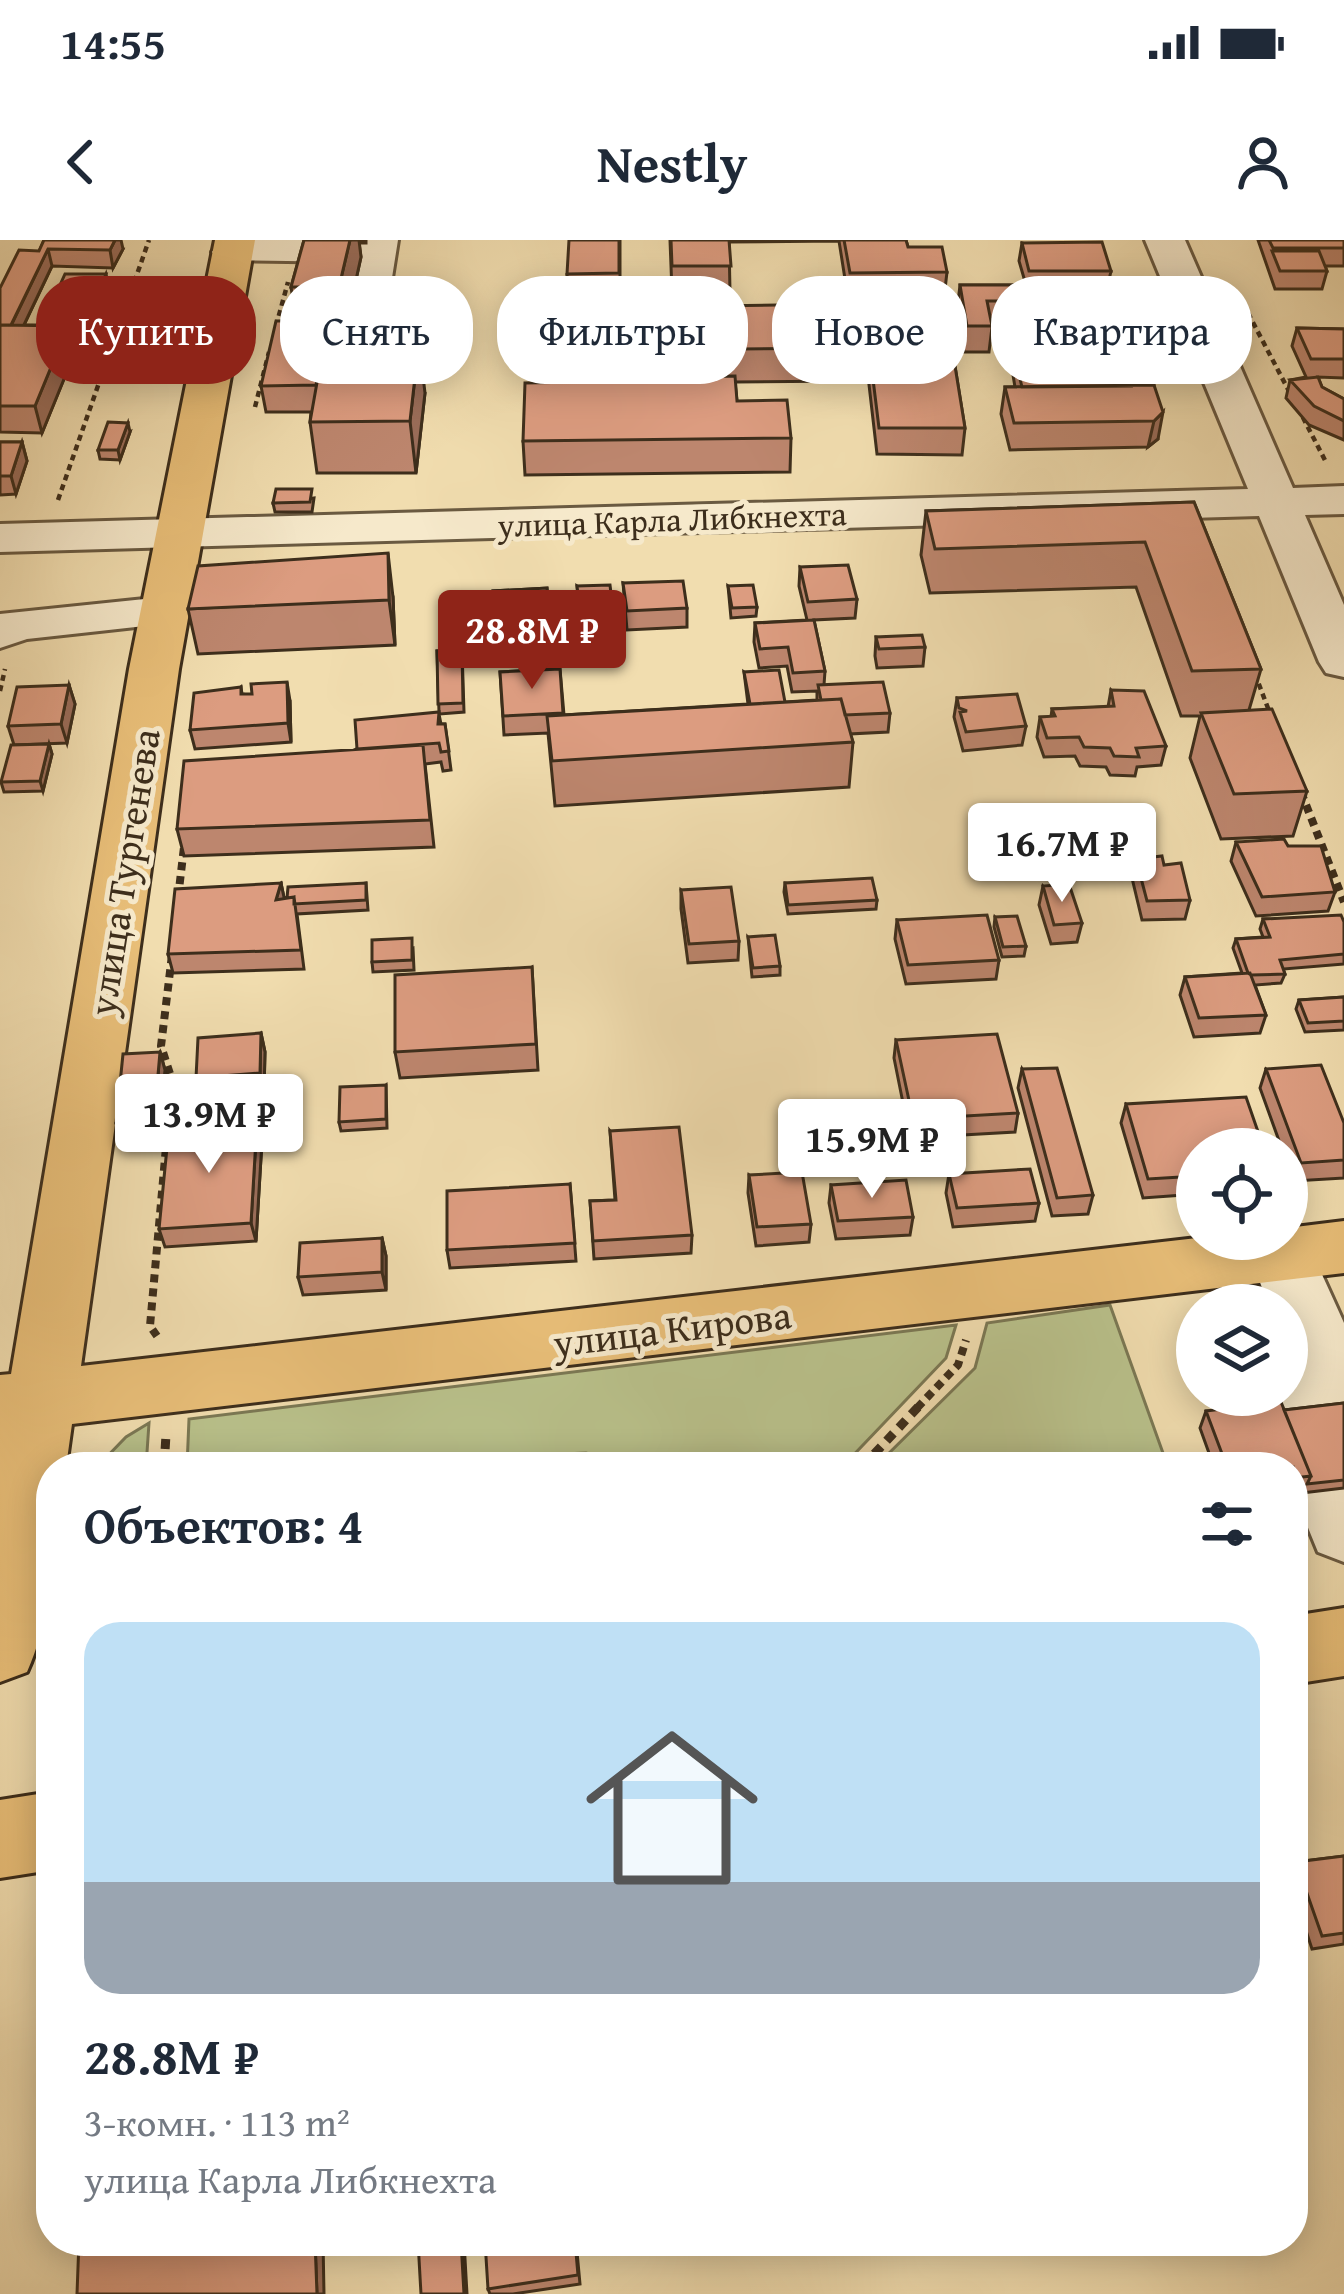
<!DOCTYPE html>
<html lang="ru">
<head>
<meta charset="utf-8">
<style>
	:root { --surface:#fff; --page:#f2f2f3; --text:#1f2937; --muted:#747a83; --accent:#8f2418 }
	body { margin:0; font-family:"Gentium Book Plus",serif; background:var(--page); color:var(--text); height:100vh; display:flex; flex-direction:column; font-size:45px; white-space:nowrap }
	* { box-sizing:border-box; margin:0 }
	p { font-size:39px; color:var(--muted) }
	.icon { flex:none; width:66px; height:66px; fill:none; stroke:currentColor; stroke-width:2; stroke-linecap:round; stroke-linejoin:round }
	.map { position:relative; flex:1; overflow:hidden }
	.drawer { position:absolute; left:36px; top:1212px; width:1272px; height:804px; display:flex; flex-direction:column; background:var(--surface); border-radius:48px; box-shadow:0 6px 30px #0003 }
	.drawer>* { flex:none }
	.hud { position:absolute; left:36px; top:36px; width:1272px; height:108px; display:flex; gap:24px }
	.tools { position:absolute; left:1176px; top:888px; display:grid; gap:24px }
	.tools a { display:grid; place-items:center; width:132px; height:132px; border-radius:50%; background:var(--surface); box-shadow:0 6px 30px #0003; font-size:60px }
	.price { position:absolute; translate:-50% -102px; padding:0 27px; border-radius:12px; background:#fff; color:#222; font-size:39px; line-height:78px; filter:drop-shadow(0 3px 6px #0008) }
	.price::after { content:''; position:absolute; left:50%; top:72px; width:36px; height:27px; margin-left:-18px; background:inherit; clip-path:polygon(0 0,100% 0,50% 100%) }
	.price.active { background:var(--accent); color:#fff }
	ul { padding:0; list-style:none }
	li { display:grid; align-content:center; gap:24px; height:636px; padding:0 48px }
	li span { display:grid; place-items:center; height:372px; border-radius:36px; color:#555 }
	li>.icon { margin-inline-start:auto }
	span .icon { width:216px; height:216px; fill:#fffc; stroke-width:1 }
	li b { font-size:51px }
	h2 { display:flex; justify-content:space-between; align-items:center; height:144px; padding:0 48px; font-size:51px }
	.tag { padding:0 42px; border-radius:48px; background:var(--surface); box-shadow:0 6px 30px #0003; font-size:42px; line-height:108px }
	.tag.active { background:var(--accent); color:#fff }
	.status { display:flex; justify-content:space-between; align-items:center; height:84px; padding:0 60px; background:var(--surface); direction:ltr }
	.status svg { height:33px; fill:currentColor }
	header { display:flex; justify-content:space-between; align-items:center; height:156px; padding:0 48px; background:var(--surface); font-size:54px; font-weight:700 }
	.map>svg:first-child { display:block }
	.green { fill:#b9c18b; stroke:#7b7854; stroke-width:3 }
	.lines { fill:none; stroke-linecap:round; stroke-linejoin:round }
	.minor-casing { stroke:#6a5a41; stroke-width:6 }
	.major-casing { stroke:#3d2e1c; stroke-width:6 }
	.path-far2 { stroke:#3d2e1c; stroke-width:4.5; stroke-dasharray:6 4.5; stroke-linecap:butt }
	.path-far1 { stroke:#3d2e1c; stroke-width:8; stroke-dasharray:8 6; stroke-linecap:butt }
	.path { stroke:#3d2e1c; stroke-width:9; stroke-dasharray:10 8; stroke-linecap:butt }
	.minor { fill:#f6e9cb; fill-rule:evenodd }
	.major { fill:#e8be78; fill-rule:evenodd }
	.wall { fill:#bd866e; stroke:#3d2e1c; stroke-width:3; fill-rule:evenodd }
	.shaded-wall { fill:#9a6d5a; stroke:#3d2e1c; stroke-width:3 }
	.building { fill:#dc9c80; stroke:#3d2e1c; stroke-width:3 }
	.labels { text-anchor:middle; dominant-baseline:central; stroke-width:10; stroke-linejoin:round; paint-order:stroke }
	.far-street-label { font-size:33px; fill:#3d2e1c; stroke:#f6e9cb }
	.street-label { font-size:39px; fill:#3d2e1c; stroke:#f6e9cb }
</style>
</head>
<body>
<div class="status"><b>14:55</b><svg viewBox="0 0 49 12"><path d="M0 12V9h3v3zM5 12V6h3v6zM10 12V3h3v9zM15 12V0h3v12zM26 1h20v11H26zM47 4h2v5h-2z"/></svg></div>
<header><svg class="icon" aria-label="back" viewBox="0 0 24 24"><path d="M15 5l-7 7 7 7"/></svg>Nestly<svg class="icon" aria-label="person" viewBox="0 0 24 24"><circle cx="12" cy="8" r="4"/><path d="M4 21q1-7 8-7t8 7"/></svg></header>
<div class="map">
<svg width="1344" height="2054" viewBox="0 0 1344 2054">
	<rect width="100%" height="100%" fill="#f1ddaf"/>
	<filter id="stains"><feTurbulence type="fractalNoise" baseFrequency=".00167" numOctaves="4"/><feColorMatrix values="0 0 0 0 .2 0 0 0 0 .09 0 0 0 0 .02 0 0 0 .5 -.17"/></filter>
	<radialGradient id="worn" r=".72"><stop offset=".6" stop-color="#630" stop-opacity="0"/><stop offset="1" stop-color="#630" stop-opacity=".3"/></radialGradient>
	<path class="green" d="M1110 1065 1168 1227H875L975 1128 987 1083Z
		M956 1085 946 1118 842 1227H636L586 1213 563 1214 528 1227H187L189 1179Z
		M149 1183 146 1227H97L126 1197Z"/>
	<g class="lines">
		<defs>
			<path id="minor" d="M232 0H398L384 88 378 97 363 100 348 97 342 88 354 22 218 20 212 12 218 4Z
				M1145 0H1185L1293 248 1344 246V274L1305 275 1344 365V437L1326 433 1319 422 1259 276 0 312V284L1248 249Z
				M164 357 181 362 188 372 181 382 27 399 0 408V374Z
				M1287 991 1305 997 1344 1083V1322L1318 1312 1293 1251V1227H1284L1262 1169 1269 1155H1287V1143L1300 1141 1287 1109V1065H1269L1249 1015 1258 999H1287Z"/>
			<path id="major" d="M215 0H255L179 429 81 1126 1197 998 1287 999V988L1344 981V1033L72 1184 66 1227H51C51 1295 56 1369 27 1432L0 1442V1135L11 1134 129 429Z
				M1344 1368V1436L1293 1444V1376Z
				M51 1552V1630L0 1638V1560Z"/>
		</defs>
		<use href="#minor" class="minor-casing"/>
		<use href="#major" class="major-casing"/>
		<path class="path-far2" d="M1248 73 1291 155
			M276 86 288 42
			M255 167 269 112
			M1298 168 1327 224
			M58 260 149 0
			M1255 434 1271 476
			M0 451 5 429"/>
		<path class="path-far1" d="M1301 552 1344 662
			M178 658 184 607
			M157 1096 150 1086 172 840 161 806 172 715
			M917 1168 958 1125 966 1100"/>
		<path class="path" d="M164 1227 166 1195
			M862 1227 920 1165"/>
		<use href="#minor" class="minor"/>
		<use href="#major" class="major"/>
	</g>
	<path class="wall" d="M44 0 123 9 113 28 52 26 24 85H42L110 52 87 109H74L75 112 42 193 0 192V48L39 11Z
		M304 0H366V3H359L361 17 347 80 365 103 425 153 416 233H317L310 182 311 172H266L261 146 296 80 291 47Z
		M620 0V51H568L567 34Z
		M670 0H906L908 7 947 32 944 58 965 188 962 215 877 214 862 84 863 58H848L839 1 729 2 730 51 672 52Z
		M1258 0H1344V26H1325L1327 31 1322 49H1275Z
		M1022 3 1111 31 1107 49H1083L1084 53 1138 99 1134 117 1123 118 1131 146 1154 145 1158 199 1148 207 1010 210 1001 174 1005 147H1015L1008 105 1011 87H992L989 112H964L957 71 960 45H1026L1019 21ZM1083 78 1094 115H1083L1084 107 1079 87H1082Z
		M711 66 848 108 846 141 735 142 737 161 791 198 790 232 525 235 523 201 576 142Z
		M151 81 143 100H121L119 90Z
		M1297 88 1344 89V138L1318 137 1322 147 1344 159V200L1309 185 1286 158 1290 140 1306 137 1292 106Z
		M130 192 120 220 100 219 98 210Z
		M0 202H22L27 221 16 254 0 255Z
		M314 258 312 272H275L273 263Z
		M1194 262 1261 429 1249 470 1307 551 1293 596 1221 599 1190 518 1200 476H1181L1136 347 930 353 921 315 926 271Z
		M800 327 857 359 855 378 814 380 825 431 824 445 890 473 888 492 850 494 853 502 849 547 555 566 548 493 504 495 500 432 560 429 564 475 748 464 744 432 785 462 817 460V451L792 452 787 426 759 428 754 402 755 383 807 380 799 346Z
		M623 343 687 368V387L627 390Z
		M577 346 613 370 614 389 581 391Z
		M728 346 757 367 756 376 731 378Z
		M547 348 550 394 496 396 493 351Z
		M393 357 395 405 198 414 188 369Z
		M876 397 925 407 923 426 877 428 875 416Z
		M462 410 464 472 439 474 441 484H445L451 530 443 531 441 522 425 524 434 607 184 616 177 589 439 472 437 411Z
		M69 445 75 464 67 503 14 505 8 486Z
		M241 447 242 454 290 461 291 502 195 509 190 490Z
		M1111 450 1166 506 1161 525 1137 527 1135 536 1110 535 1106 527 1080 526 1075 516 1044 517 1037 497 1040 477H1051L1052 469 1108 467Z
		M957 458 1026 486 1022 505 963 511 954 477Z
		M49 504 52 514 43 551 4 552 1 542Z
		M1236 602 1288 606 1335 652 1328 671 1256 676 1231 621Z
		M1136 619 1164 625 1190 660 1185 679 1142 680 1132 638Z
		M281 643 284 658 366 643 368 670 297 674 304 729 173 733 168 714Z
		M785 643 877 660 876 669 788 674 784 652Z
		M1043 646 1082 683 1077 702 1051 704 1039 665Z
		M681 650 739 701 738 720 688 723 681 669Z
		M995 677 1026 706 1024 716 1002 717 994 687Z
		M1263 679 1344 682V724L1283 729 1285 734 1281 743 1255 745 1266 775 1260 793 1194 797 1180 755 1185 737 1242 733 1233 708 1236 699 1263 697 1260 689Z
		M897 680 999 720 996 739 906 744 895 699Z
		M748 697 780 726V735L752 737Z
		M413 708 414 730 373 732 372 722Z
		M532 727 538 830 400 838 395 812Z
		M1344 757V790L1305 792 1296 769 1299 760Z
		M261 793 265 812 264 852 201 856 196 838Z
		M896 800 1018 873 1015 892 910 898 894 818Z
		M160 812 165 830 159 899 122 902 116 883Z
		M1022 829 1093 955 1088 974 1052 976 1018 848Z
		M1266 829 1344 883V938L1294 941 1287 922V909H1282L1260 848Z
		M386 845 387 888 341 891 339 882Z
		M1126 864 1197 909V954L1143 958 1121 883Z
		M610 891 692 995 691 1013 594 1019 590 961 615 960Z
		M262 901 256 1001 165 1007 159 989Z
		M949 934 1039 963 1035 981 953 987 946 953Z
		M749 935 811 984 809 1002 756 1006 748 953Z
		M570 944 576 1021 450 1028 447 1010Z
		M831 945 913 977 910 995 836 999 829 963Z
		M382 998 386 1016V1050L303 1055 298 1037Z
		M1344 1163V1248L1293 1254V1227H1214L1200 1188 1206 1171 1284 1170Z
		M1344 1616V1704L1312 1709 1293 1651V1627L1296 1622Z
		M576 2001 580 2044 513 2054H490L488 2049Z"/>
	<path class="shaded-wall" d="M115 0H121L123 9 113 28 110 10Z
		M350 0H359L361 17 345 90 339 47Z
		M48 9 52 26 12 110 8 92Z
		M106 34 110 52 87 109 82 91Z
		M149 72 151 81 143 100 141 91Z
		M362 80 366 106 355 127Z
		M68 86 75 112 42 193 35 166Z
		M419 102 425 153 416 233 410 181Z
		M1163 172 1158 199 1148 207 1154 181Z
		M128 183 130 192 120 220 118 210Z
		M22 202 27 221 16 254 11 236Z
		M388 313 393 357 395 405 389 360Z
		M287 442 290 461 291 502 288 483Z
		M69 445 75 464 67 503 61 484Z
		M49 504 52 514 43 551 40 541Z
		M281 643 285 662 276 660Z
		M261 793 265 812 264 852 260 833Z
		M160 812 165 830 159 899 154 881Z
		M257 882 262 901 256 1001 251 983Z
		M382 998 386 1016V1050L382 1032Z
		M315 2001H323L324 2054H317Z
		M461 2001H464L467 2054H464Z"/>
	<path class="building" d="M44 0H115L110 10 48 9 11 85H0V48L19 10 39 11Z
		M304 0H350L339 47H291Z
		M569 0H619V33L567 34Z
		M671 0H729L731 26H672Z
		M844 0H906L908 7H942L947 32 850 33Z
		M1269 0H1344V8H1273Z
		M1102 2 1111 31H1029L1022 3Z
		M1272 11H1319L1327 31H1280Z
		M65 34H106L82 91 70 90 68 86 42 85Z
		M960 45H1082L1086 61H987L992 86H967Z
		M1084 52H1123L1138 99H1098Z
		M710 56 711 66 841 64 848 108 646 110 647 137 735 136 737 161 787 160 791 198 523 201 525 143 576 142V67L684 66 683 57Z
		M863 58H944L965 188H879Z
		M126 72H149L141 91 119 90Z
		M362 80 359 103H324L316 145 261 146 276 81Z
		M0 85 68 86 35 166H0Z
		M1078 86 1084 107 1015 108 1010 87Z
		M1297 88 1344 89V119H1311Z
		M419 102 410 181 310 182 324 103Z
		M1014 115H1122L1131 146 1022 147Z
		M1318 137 1322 147 1344 159V181L1314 166 1290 140Z
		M1154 145 1163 172 1154 181 1014 183 1005 147Z
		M108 182 128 183 118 210H98Z
		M0 202H22L11 236H0Z
		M276 249H312L310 262 273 263Z
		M1194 262 1261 429 1192 431 1145 302 935 309 926 271Z
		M388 313 389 360 188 369 198 326Z
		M848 325 857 359 808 362 800 327Z
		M683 341 687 368 627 371 623 343Z
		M610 345 613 370 580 372 577 346Z
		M753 345 757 367 732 368 728 346Z
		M547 348 549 375 495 377 493 351Z
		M814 380 825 431 793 433 788 407 760 409 755 383Z
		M922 395 925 407 879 409 876 397Z
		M462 410 463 463 438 464 437 411Z
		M560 429 563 473 503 476 500 432Z
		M779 430 785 462 750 464 744 432Z
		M287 442 288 483 190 490 194 453 241 447V454H252L251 444Z
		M883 442 890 473 845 475 841 459 821 460 818 445Z
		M69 445 61 484 8 486 17 447Z
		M1111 450 1144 451 1166 506 1136 508 1139 517 1114 516 1110 508 1084 507 1079 497 1047 498 1040 477 1055 476 1052 469 1114 466Z
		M1017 454 1026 486 966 492 960 472 967 471 959 468 957 458Z
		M841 459 853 502 552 521 547 476Z
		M1272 469 1307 551 1234 554 1201 473Z
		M439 472 438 484H445L449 511 441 512 439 503 357 509 355 480Z
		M49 504 40 541 1 542 11 505Z
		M423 505 430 580 177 589 184 521Z
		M1284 599 1288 606H1321L1335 652 1262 657 1236 602Z
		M1162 616 1164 625 1181 623 1190 660 1147 661 1136 619Z
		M872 638 877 660 788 665 785 643Z
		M281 643 276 660 294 657 301 710 168 714 175 649Z
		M366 643V660L294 664V657L287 658 288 647Z
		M1069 644 1082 683 1054 685 1043 646Z
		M731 647 739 701 689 704 681 650Z
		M987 675 999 720 908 725 897 680Z
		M1341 675 1344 682V714L1280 720 1285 734 1251 735 1248 733 1236 699 1270 697 1263 679Z
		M1017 676 1026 706 1003 707 995 677Z
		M775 695 780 726 753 728 748 697Z
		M412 698V720L372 722V700Z
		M532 727 536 804 395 812V735Z
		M1250 733 1266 775 1199 778 1185 737Z
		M1344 757V781L1308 783 1299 760Z
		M261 793 260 833 196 838 198 798Z
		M997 794 1018 873 913 879 896 800Z
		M160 812 154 881 116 883 123 814Z
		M1321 825 1344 883V920L1301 923 1266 829Z
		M1057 828 1093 955 1057 958 1022 829Z
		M386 845V879L339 882 340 847Z
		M1246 857 1264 909H1197V936L1148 939 1126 864Z
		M257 882 251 983 159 989 169 887Z
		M679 887 692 995 593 1001 590 961 616 960 610 891Z
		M1030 929 1039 963 957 968 949 934Z
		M802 932 811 984 757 987 749 935Z
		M906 940 913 977 838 981 831 945Z
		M570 944 575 1003 447 1010V951Z
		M382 998V1032L298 1037 300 1003Z
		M1281 1162 1311 1236 1293 1238V1227H1227L1206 1171Z
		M1344 1163V1240L1307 1244 1311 1236 1284 1170Z
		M1344 1616V1693L1322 1696 1296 1622Z
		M1293 1703 1299 1721 1293 1722Z
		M79 2001H315L317 2054H77Z
		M418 2001H461L464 2054H421Z
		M485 2001H575L578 2035 488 2049Z"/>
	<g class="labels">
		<g class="far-street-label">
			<text transform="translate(672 279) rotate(-2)">улица Карла Либкнехта</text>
		</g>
		<g class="street-label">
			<text transform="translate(123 632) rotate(-81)">улица Тургенева</text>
			<text transform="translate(672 1088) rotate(-7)">улица Кирова</text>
		</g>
	</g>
	<rect width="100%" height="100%" filter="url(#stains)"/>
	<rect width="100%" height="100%" fill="url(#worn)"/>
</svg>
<div class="tools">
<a><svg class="icon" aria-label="locate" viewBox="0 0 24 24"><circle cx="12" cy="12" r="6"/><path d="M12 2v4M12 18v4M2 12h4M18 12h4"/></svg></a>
<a><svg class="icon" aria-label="layers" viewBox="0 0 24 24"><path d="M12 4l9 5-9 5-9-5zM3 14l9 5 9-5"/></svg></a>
</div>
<b class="price active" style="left:532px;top:452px">28.8M ₽</b>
<b class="price" style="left:1062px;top:665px">16.7M ₽</b>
<b class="price" style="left:209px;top:936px">13.9M ₽</b>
<b class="price" style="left:872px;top:961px">15.9M ₽</b>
<div class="hud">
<a class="tag active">Купить</a>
<a class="tag">Снять</a>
<a class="tag">Фильтры</a>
<a class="tag">Новое</a>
<a class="tag">Квартира</a>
</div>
<section class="drawer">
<h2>Объектов: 4<svg class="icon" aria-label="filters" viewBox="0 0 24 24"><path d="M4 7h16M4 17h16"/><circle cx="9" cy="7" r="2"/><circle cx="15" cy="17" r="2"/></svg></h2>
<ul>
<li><span style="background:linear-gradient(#bfe0f5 70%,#9aa5b1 0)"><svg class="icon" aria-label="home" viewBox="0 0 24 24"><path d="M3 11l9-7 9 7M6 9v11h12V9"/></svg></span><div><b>28.8M ₽</b><p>3-комн. · 113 m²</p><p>улица Карла Либкнехта</p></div></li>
</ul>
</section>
</div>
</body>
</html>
